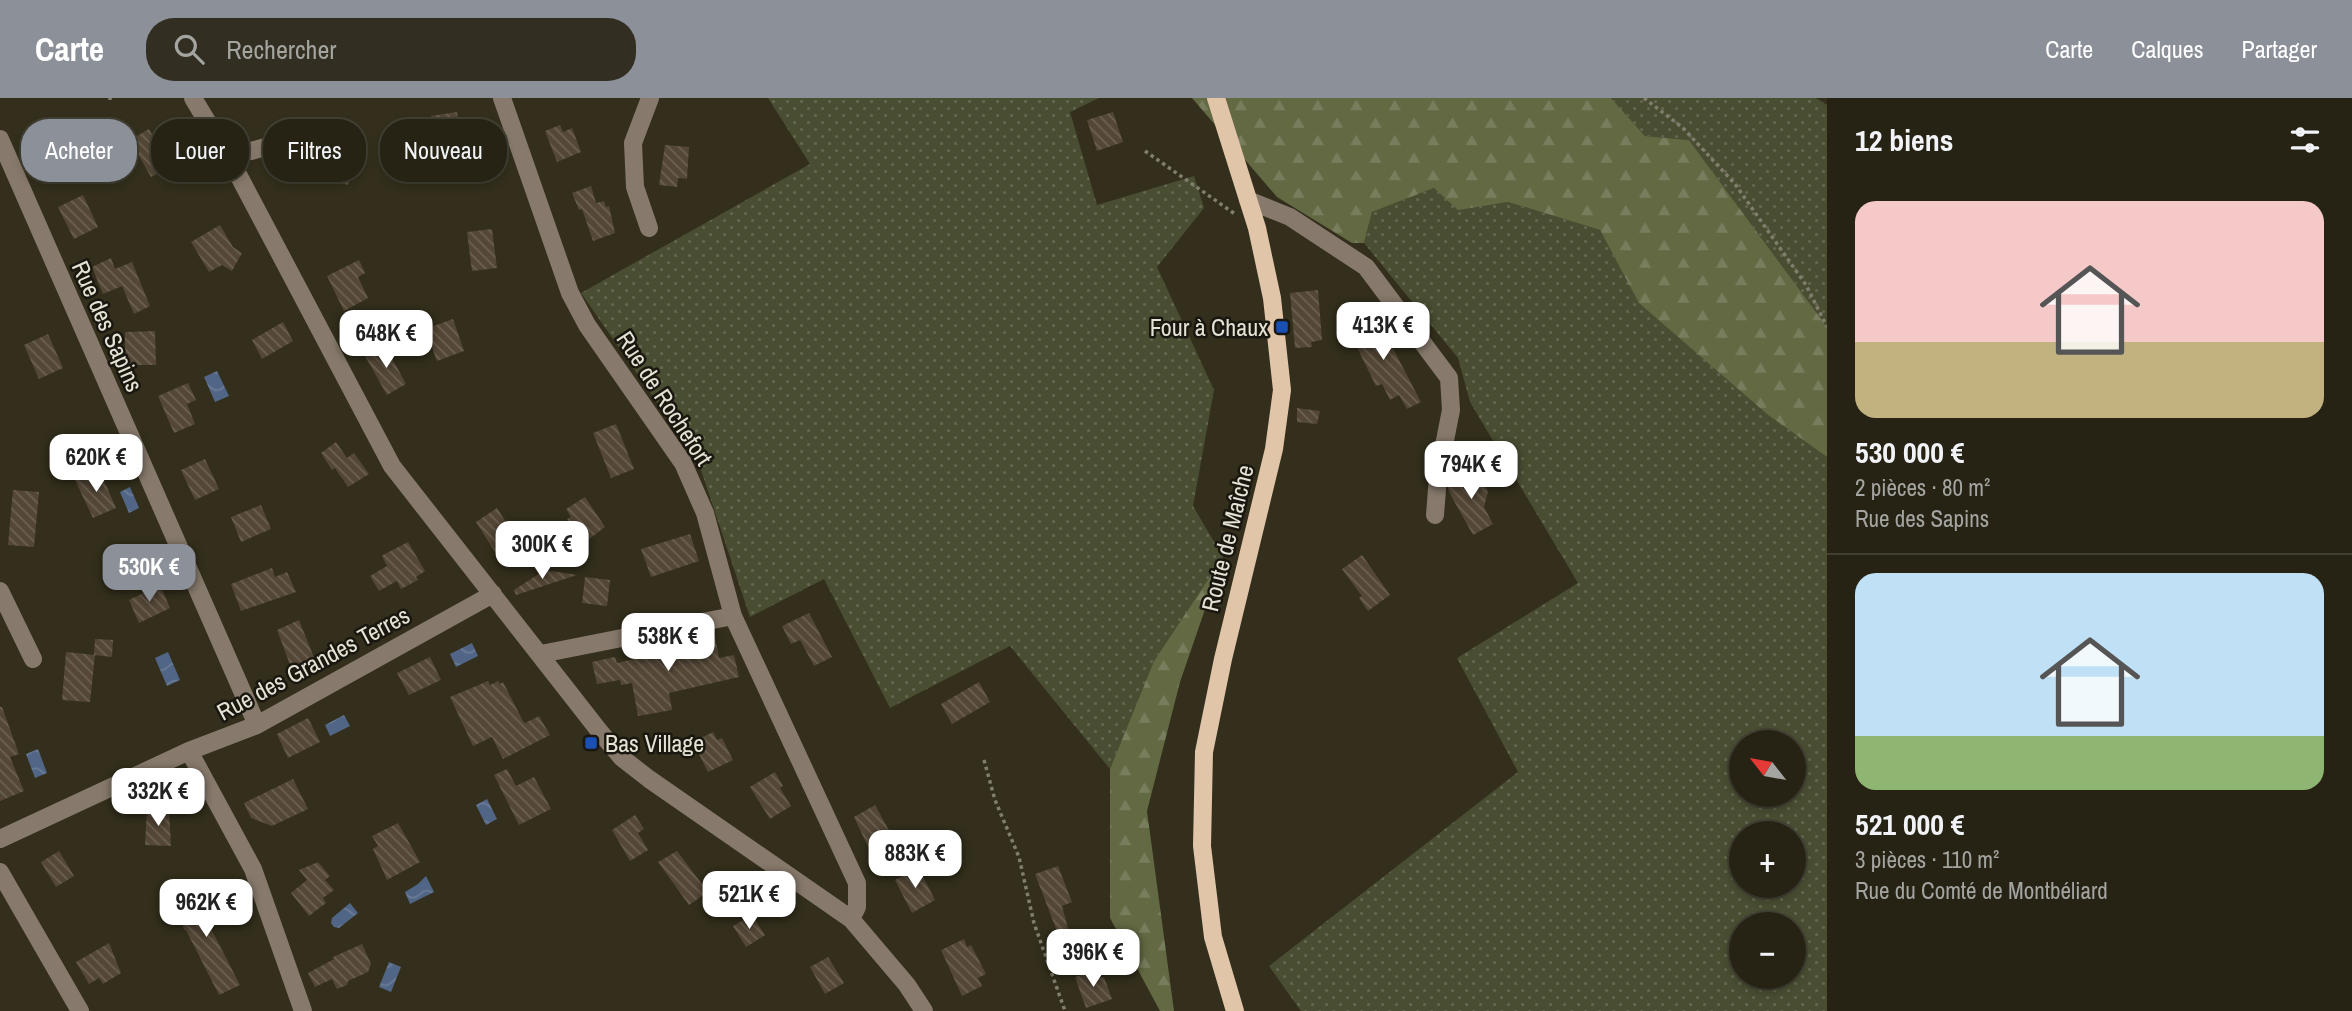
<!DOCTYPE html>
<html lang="fr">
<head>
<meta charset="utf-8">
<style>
	:root { --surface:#262315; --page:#322f22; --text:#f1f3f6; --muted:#a4a4a0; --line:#424034; --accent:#8c9099 }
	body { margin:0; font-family:"Archivo Narrow",sans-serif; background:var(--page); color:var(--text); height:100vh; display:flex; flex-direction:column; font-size:26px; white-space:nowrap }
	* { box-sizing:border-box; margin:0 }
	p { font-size:23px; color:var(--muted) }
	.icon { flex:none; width:38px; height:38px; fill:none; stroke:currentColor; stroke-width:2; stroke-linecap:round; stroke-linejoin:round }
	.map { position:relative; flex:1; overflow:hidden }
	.drawer { display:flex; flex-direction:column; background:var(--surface); width:525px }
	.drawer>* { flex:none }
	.banner { position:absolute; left:21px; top:21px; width:665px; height:63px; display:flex; gap:14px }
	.needle { width:46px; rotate:301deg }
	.tools { position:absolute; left:1729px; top:632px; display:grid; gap:14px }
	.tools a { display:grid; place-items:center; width:77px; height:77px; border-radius:50%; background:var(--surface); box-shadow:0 4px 10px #0003,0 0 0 2px var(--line); font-size:35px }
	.price { position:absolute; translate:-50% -60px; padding:0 16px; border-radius:14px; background:#fff; color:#222; font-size:23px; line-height:46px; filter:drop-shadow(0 2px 4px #0008) }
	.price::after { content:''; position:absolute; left:50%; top:42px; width:21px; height:16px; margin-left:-10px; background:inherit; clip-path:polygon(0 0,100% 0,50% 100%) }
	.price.on { background:var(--accent); color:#fff }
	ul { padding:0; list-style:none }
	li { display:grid; align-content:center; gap:14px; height:371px; padding:0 28px }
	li+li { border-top:2px solid var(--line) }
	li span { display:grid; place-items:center; height:217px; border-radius:21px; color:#555 }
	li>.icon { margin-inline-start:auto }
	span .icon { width:126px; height:126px; fill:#fffc; stroke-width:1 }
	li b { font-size:30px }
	h2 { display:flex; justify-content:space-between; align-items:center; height:84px; padding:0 28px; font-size:30px }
	.pill { padding:0 24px; border-radius:28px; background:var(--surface); box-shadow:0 4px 10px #0003,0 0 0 2px var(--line); font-size:24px; line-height:63px }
	.pill.on { background:var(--accent); color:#fff }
	header { display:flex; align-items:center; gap:42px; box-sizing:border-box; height:98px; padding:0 35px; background:var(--accent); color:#fff }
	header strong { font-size:33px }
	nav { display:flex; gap:38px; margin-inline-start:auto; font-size:24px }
	.search { width:490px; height:63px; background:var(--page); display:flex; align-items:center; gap:18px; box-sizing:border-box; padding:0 24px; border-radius:28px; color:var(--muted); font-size:26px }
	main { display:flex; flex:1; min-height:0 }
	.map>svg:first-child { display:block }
	.grass { fill:url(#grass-dots); fill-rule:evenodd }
	.forest { fill:url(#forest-firs) }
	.water { fill:url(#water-waves) }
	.building { fill:url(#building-back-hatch) }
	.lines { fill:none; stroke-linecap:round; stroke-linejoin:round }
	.path { stroke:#827e6e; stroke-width:3.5; stroke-dasharray:3.5 3.5; stroke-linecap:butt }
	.minor { stroke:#877a6c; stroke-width:18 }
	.major { stroke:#e1c5a9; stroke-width:18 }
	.transit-dot { fill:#1a4fb4; stroke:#19170f; stroke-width:2.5 }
	.labels { text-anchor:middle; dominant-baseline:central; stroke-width:5; stroke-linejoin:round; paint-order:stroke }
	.street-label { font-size:24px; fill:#e5e2d6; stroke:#19170f }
	.poi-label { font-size:24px; fill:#e5e2d6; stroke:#19170f; text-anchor:end }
</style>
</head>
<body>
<header>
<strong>Carte</strong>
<div class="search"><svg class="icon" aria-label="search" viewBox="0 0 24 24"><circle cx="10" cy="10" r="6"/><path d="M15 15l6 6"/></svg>Rechercher</div>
<nav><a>Carte</a><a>Calques</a><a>Partager</a></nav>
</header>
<main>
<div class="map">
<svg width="1827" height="913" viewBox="0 0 1827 913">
	<defs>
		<pattern id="grass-dots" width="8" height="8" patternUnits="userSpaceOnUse" patternTransform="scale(1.75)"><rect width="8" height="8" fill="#494e32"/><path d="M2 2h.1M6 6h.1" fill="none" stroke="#63674f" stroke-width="1.8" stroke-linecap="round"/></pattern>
		<pattern id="forest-firs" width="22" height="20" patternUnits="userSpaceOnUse" patternTransform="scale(1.75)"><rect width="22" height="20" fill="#626943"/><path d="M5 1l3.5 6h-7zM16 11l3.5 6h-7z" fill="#787e5d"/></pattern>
		<pattern id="water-waves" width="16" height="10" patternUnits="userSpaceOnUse" patternTransform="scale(1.75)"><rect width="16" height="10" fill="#516586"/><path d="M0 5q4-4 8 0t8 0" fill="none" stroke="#6a7b96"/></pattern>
		<pattern id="building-back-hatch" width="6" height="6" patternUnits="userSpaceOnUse" patternTransform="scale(1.75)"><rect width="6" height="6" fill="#544736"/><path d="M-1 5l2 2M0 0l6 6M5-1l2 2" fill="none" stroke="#6c6152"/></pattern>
	</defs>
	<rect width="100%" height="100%" fill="#332f1c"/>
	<path class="grass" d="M768 0H1099L1070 14 1097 107 1194 78 1204 110 1157 169 1214 292 1193 408 1223 459 1154 563 1110 671 1010 548 890 610 824 481 750 519 698 363 581 195 810 66Z
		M1611 0H1816L1827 7V229L1689 42 1645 38Z
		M1434 90 1458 111 1508 104 1600 132 1640 205 1768 317 1827 359V913H1301L1269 868 1518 674 1457 560 1578 485 1470 304 1458 260 1364 145 1372 114ZM1741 644H1794V696H1741ZM1741 735H1794V788H1741ZM1741 826H1794V878H1741Z"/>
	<path class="forest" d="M1192 0H1611L1645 38 1689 42 1827 229V359L1768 317 1639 205 1600 132 1508 104 1458 112 1434 90 1372 114 1364 145H1352L1277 99Z
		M1223 459 1180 584 1147 713 1174 913H1160L1110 820V671L1154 563Z"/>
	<path class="water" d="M217 273 229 298 215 304 204 279Z
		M130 389 139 410 129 415 120 394Z
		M472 545 478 558 456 569 450 556Z
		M168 554 180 582 167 588 155 560Z
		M344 617 350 628 330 638 325 627Z
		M38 651 47 675 35 680 26 656Z
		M487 701 497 721 486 727 476 707Z
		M426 778 434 794 410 806 405 794 418 786Z
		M350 805 358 815 339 830 334 829 331 825 332 820Z
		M389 864 401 869 391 894 379 889Z"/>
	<path class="building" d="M457 14 461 40 434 44 431 18Z
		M1113 14 1123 44 1097 53 1087 22Z
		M324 19 332 35 350 39 347 49 356 51 354 62 362 63 359 78 350 76 348 87 312 79 320 42 313 40 308 24Z
		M58 22 67 61 42 67 33 28Z
		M560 27 563 34 572 30 581 54 557 64 545 33Z
		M149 31 161 53 165 51 173 67 151 79 130 42Z
		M665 47 689 49 687 81 678 80 677 89 659 87Z
		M591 88 596 105 604 103 606 109 609 108 615 135 593 143 582 111 579 112 572 95Z
		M83 97 98 129 74 141 58 109Z
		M220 127 233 149 242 155 232 173 222 167 209 174 191 144Z
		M492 131 497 170 472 173 467 134Z
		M111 160 115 171 132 164 150 208 134 216 122 188 103 196 92 169Z
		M359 162 365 175 358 179 368 200 344 213 327 178Z
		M1318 192 1322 242 1311 244 1312 249 1295 250 1290 195Z
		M1371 217 1382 239 1386 237 1421 304 1407 311 1399 297 1390 302 1382 286 1376 288 1347 229Z
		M453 221 464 253 437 263 425 231Z
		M283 224 293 243 262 261 252 242Z
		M155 233 156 267H125V234Z
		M48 236 63 270 39 281 24 247Z
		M385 247 406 286 387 297 365 258Z
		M188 285 196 302 187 306 195 326 174 335 158 298Z
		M1297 310 1320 313 1317 326 1297 324Z
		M616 326 634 371 611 380 593 335Z
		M336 344 347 360 354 355 369 376 348 389 335 370 332 372 321 355Z
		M205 361 219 391 195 402 181 372Z
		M99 371 116 410 93 420 75 382Z
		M1465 375 1482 381 1488 393 1484 409 1493 426 1473 437 1448 392 1449 384Z
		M13 392 39 394 34 449 8 447Z
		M585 399 605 429 584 445 567 421 571 419 566 411Z
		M261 407 271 431 241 444 231 419Z
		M497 410 516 440 495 454 476 424Z
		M690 436 699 463 651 479 641 451Z
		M408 444 425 473 416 479 418 482 401 491 397 483 379 493 370 478 387 468 382 458 383 457Z
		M1362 457 1390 497 1368 513 1359 500 1362 498 1342 471Z
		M272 470 275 479 287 474 296 494 241 513 231 486Z
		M545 472 577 477 516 497 514 492Z
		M585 479 610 482 607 508 582 505Z
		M160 487 170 510 139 525 129 502Z
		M809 515 832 559 814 568 800 542 791 546 782 528Z
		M299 522 315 562 292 572 277 532Z
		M715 538 719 560 734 557 739 579 669 595 672 612 638 618 632 585 621 587 620 582 597 586 592 564 615 559 617 565 650 557 649 553Z
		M95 541 113 542 112 559 94 557Z
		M66 554 95 557 90 604 62 602Z
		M430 559 441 582 409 597 397 575Z
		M488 583 490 587 498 583 500 586 503 584 523 623 525 625 539 618 550 637 503 661 492 639 473 648 450 599Z
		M979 584 990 604 952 626 941 606Z
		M0 609H2L19 656 10 659 24 693 0 703Z
		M308 620 320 644 288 660 277 636Z
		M713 634 717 642 722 640 733 662 708 674 693 644Z
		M507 671 516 688 534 679 551 711 519 727 494 677Z
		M775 674 783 688 780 690 791 708 770 721 750 689Z
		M293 681 308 711 272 728 251 720 244 705Z
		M875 707 891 736 868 749 854 719Z
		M147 711H169L171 748 145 747Z
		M635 717 644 731 638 735 648 752 630 763 612 732Z
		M398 725 420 764 387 782 373 751 378 748 372 738Z
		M59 753 74 778 56 789 41 764Z
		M677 753 708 794 689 807 658 764Z
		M318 764 330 778 325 782 334 792 323 800 326 805 309 818 291 795 307 782 299 772Z
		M1058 768 1072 804 1062 808 1070 838 1060 841 1035 776Z
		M918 769 935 802 912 815 895 782Z
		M197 787 202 803 209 801 215 823 208 825 240 887 219 897 186 832H184L178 811 183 809 178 793Z
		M752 817 765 837 746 849 733 828Z
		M964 841 967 849 971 847 986 876 978 880 982 888 962 898 941 852Z
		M109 845 121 875 103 886 99 880 89 886 76 864Z
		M362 846 371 866 368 874 348 883 347 887 337 891 332 881 315 889 308 875 334 861 333 859Z
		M828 859 844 885 825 896 810 869Z
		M1097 871 1100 880 1104 879 1112 901 1086 910 1075 879Z"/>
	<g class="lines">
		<path class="path" d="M1644 0 1683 30 1735 86 1806 187 1827 229
			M110 2V0
			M1145 53 1235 116
			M984 662 995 702 1019 759 1034 825 1065 913"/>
		<path class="minor" d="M193 0 232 65 392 368 600 634 622 660 649 681 851 821 907 887 924 913
			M502 0 570 195 587 227 683 365 705 415 733 518 857 785V809L851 821
			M0 41 257 627
			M251 53 273 47 301 73
			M1248 102 1290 119 1366 169 1449 280 1451 312 1438 378 1435 417
			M649 130 635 89 633 45 650 0
			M0 493 33 561
			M541 556 733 518
			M189 653 253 771 303 913
			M0 741 189 653 257 627 493 496
			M0 774 80 913"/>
		<path class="major" d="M1216 0 1257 130 1272 200 1282 292 1274 351 1223 561 1204 654 1202 748 1213 839 1235 913"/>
	</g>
	<g class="transit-dot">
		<rect x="1275" y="222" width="14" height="14" rx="3.5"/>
		<rect x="584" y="638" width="14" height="14" rx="3.5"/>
	</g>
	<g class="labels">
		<g class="street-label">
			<text transform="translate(108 228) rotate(66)">Rue des Sapins</text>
			<text transform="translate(665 300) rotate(57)">Rue de Rochefort</text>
			<text transform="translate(1227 440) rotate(-76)">Route de Maîche</text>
			<text transform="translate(313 565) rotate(-28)">Rue des Grandes Terres</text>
		</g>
		<g class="poi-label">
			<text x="1268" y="229">Four à Chaux</text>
			<text x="605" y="645" text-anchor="start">Bas Village</text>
		</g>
	</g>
</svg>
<div class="tools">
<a><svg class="needle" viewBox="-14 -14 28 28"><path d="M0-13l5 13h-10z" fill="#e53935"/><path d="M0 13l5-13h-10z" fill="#a4a4a0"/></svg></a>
<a>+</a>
<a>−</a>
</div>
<b class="price" style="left:1383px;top:264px">413K €</b>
<b class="price" style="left:386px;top:272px">648K €</b>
<b class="price" style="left:96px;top:396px">620K €</b>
<b class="price" style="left:1471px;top:403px">794K €</b>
<b class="price" style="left:542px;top:483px">300K €</b>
<b class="price on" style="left:149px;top:506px">530K €</b>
<b class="price" style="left:668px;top:575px">538K €</b>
<b class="price" style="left:158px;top:730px">332K €</b>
<b class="price" style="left:915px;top:792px">883K €</b>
<b class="price" style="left:749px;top:833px">521K €</b>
<b class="price" style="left:206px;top:841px">962K €</b>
<b class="price" style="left:1093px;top:891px">396K €</b>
<div class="banner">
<a class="pill on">Acheter</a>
<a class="pill">Louer</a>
<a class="pill">Filtres</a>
<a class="pill">Nouveau</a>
</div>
</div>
<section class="drawer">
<h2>12 biens<svg class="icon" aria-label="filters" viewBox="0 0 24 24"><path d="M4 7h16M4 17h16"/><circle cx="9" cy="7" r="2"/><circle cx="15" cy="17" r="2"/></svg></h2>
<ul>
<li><span style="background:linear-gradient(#f6c9c9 65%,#c2b280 0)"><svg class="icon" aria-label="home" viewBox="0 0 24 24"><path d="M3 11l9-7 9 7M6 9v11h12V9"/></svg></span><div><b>530 000 €</b><p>2 pièces · 80 m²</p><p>Rue des Sapins</p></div></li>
<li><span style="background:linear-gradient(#bfe0f5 75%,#8fb573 0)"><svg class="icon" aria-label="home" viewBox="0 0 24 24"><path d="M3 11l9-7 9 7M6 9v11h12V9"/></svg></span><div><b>521 000 €</b><p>3 pièces · 110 m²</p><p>Rue du Comté de Montbéliard</p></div></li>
</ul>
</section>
</main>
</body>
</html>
